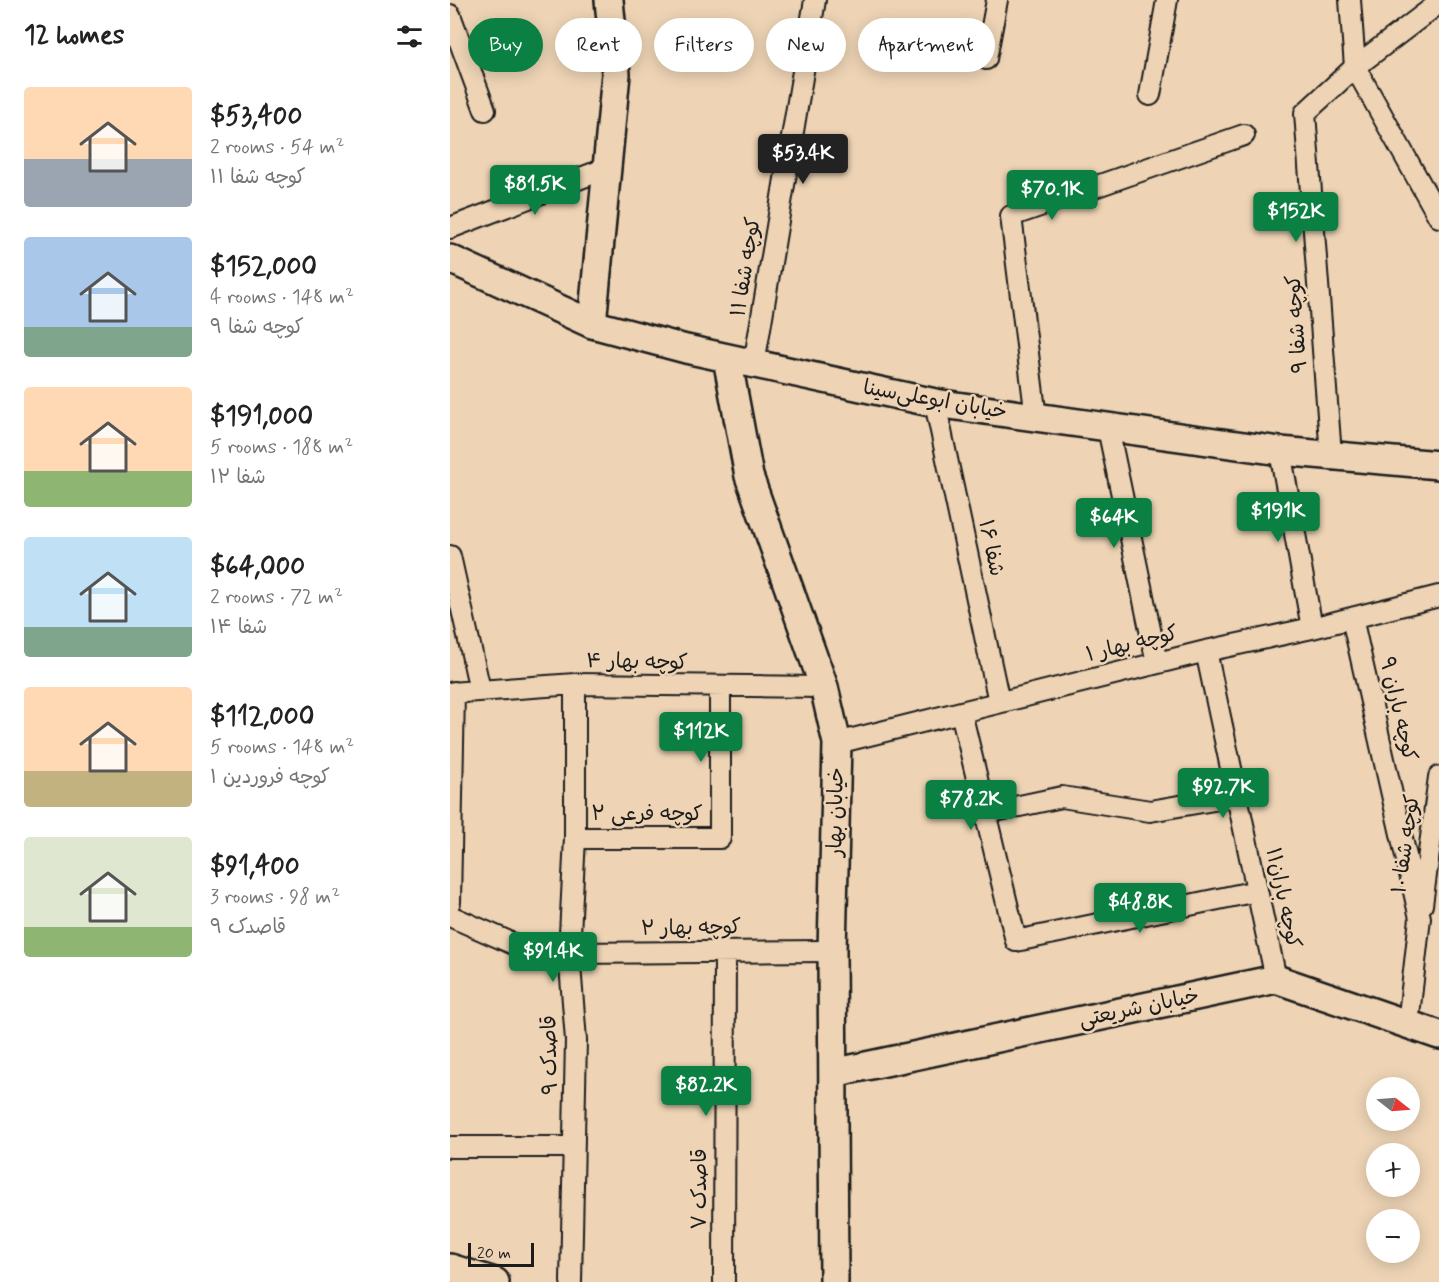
<!DOCTYPE html>
<html lang="en">
<head>
<meta charset="utf-8">
<style>
	:root { --surface:#fff; --page:#f6f6f6; --text:#222; --muted:#767676; --accent:#0b8043 }
	body { margin:0; font-family:Mynerve,"Playpen Sans Arabic",sans-serif; background:var(--page); color:var(--text); height:100vh; display:flex; flex-direction:column; font-size:22px; white-space:nowrap }
	* { box-sizing:border-box; margin:0 }
	p { font-size:20px; color:var(--muted) }
	.icon { flex:none; width:33px; height:33px; fill:none; stroke:currentColor; stroke-width:2; stroke-linecap:round; stroke-linejoin:round }
	.map { position:relative; flex:1; overflow:hidden }
	.side { display:flex; flex-direction:column; background:var(--surface); width:450px }
	.side>* { flex:none }
	.top-card { position:absolute; left:18px; top:18px; width:570px; height:54px; display:flex; gap:12px }
	.needle { width:39px; rotate:107deg }
	.fabs { position:absolute; left:916px; top:1077px; display:grid; gap:12px }
	.fabs a { display:grid; place-items:center; width:54px; height:54px; border-radius:50%; background:var(--surface); box-shadow:0 3px 15px #0003; font-size:30px }
	.scale { position:absolute; left:18px; bottom:15px; width:66px; box-sizing:border-box; padding-left:6px; border:3px solid #1c1c1c; border-top:0; font-size:16px; line-height:21px; white-space:nowrap; color:#1c1c1c; -webkit-text-stroke:4px #eed4b5; paint-order:stroke }
	.price { position:absolute; translate:-50% -51px; padding:0 14px; border-radius:6px; background:var(--accent); color:#fff; font-size:20px; line-height:39px; filter:drop-shadow(0 2px 3px #0008) }
	.price::after { content:''; position:absolute; left:50%; top:36px; width:18px; height:14px; margin-left:-9px; background:inherit; clip-path:polygon(0 0,100% 0,50% 100%) }
	.price.on { background:#222; color:#fff }
	ul { padding:0; list-style:none }
	li { display:flex; align-items:center; gap:18px; height:150px; padding:0 24px }
	li span { display:grid; place-items:center; flex:none; width:168px; height:120px; border-radius:6px; color:#555 }
	li>.icon { margin-inline-start:auto }
	span .icon { width:72px; height:72px; fill:#fffc; stroke-width:1 }
	li b { font-size:26px }
	h2 { display:flex; justify-content:space-between; align-items:center; height:72px; padding:0 24px; font-size:26px }
	.chip { padding:0 21px; border-radius:27px; background:var(--surface); box-shadow:0 3px 15px #0003; font-size:21px; line-height:54px }
	.chip.on { background:var(--accent); color:#fff }
	main { display:flex; flex:1; min-height:0 }
	.map>svg:first-child { display:block }
	.lines { fill:none; stroke-linecap:round; stroke-linejoin:round }
	.street-casing { stroke:#1c1c1c; stroke-width:24 }
	.secondary-casing { stroke:#1c1c1c; stroke-width:32 }
	.street { stroke:#eed4b5; stroke-width:20 }
	.secondary { stroke:#eed4b5; stroke-width:27 }
	.labels { text-anchor:middle; dominant-baseline:central; stroke-width:5; stroke-linejoin:round; paint-order:stroke }
	.street-label { font-size:21px; fill:#1c1c1c; stroke:#eed4b5 }
</style>
</head>
<body>
<main>
<section class="side">
<h2>12 homes<svg class="icon" aria-label="filters" viewBox="0 0 24 24"><path d="M4 7h16M4 17h16"/><circle cx="9" cy="7" r="2"/><circle cx="15" cy="17" r="2"/></svg></h2>
<ul>
<li><span style="background:linear-gradient(#ffd9b3 60%,#9aa5b1 0)"><svg class="icon" aria-label="home" viewBox="0 0 24 24"><path d="M3 11l9-7 9 7M6 9v11h12V9"/></svg></span><div><b>$53,400</b><p>2 rooms · 54 m²</p><p>کوچه شفا ۱۱</p></div></li>
<li><span style="background:linear-gradient(#a9c7e8 75%,#7fa58c 0)"><svg class="icon" aria-label="home" viewBox="0 0 24 24"><path d="M3 11l9-7 9 7M6 9v11h12V9"/></svg></span><div><b>$152,000</b><p>4 rooms · 148 m²</p><p>کوچه شفا ۹</p></div></li>
<li><span style="background:linear-gradient(#ffd9b3 70%,#8fb573 0)"><svg class="icon" aria-label="home" viewBox="0 0 24 24"><path d="M3 11l9-7 9 7M6 9v11h12V9"/></svg></span><div><b>$191,000</b><p>5 rooms · 188 m²</p><p>شفا ۱۲</p></div></li>
<li><span style="background:linear-gradient(#bfe0f5 75%,#7fa58c 0)"><svg class="icon" aria-label="home" viewBox="0 0 24 24"><path d="M3 11l9-7 9 7M6 9v11h12V9"/></svg></span><div><b>$64,000</b><p>2 rooms · 72 m²</p><p>شفا ۱۴</p></div></li>
<li><span style="background:linear-gradient(#ffd9b3 70%,#c2b280 0)"><svg class="icon" aria-label="home" viewBox="0 0 24 24"><path d="M3 11l9-7 9 7M6 9v11h12V9"/></svg></span><div><b>$112,000</b><p>5 rooms · 148 m²</p><p>کوچه فروردین ۱</p></div></li>
<li><span style="background:linear-gradient(#dfe7d0 75%,#8fb573 0)"><svg class="icon" aria-label="home" viewBox="0 0 24 24"><path d="M3 11l9-7 9 7M6 9v11h12V9"/></svg></span><div><b>$91,400</b><p>3 rooms · 98 m²</p><p>قاصدک ۹</p></div></li>
</ul>
</section>
<div class="map">
<svg width="989" height="1282" viewBox="0 0 989 1282">
	<rect width="100%" height="100%" fill="#eed4b5"/>
	<filter id="ink" filterUnits="userSpaceOnUse"><feTurbulence type="fractalNoise" baseFrequency=".0167" numOctaves="2"/><feDisplacementMap in="SourceGraphic" scale="12" xChannelSelector="R" yChannelSelector="G"/><feConvolveMatrix kernelMatrix="1 2 1 2 8 2 1 2 1" color-interpolation-filters="sRGB"/></filter>
	<g filter="url(#ink)">
		<g class="lines">
			<defs>
				<path id="street" d="M900 0 905 67 989 217
					M0 15 35 110
					M536 59 547 0
					M700 95 717 0
					M0 228 157 168
					M304 364 365 0
					M485 403 549 702
					M586 418 561 216 794 135
					M658 428 707 663
					M830 451 862 628
					M881 455 855 113 905 67 989 3
					M0 556 30 690
					M902 618 970 918 958 1024
					M756 651 826 979
					M0 693 125 684 374 687
					M511 712 566 941 807 891
					M387 743 756 651 862 628 989 596
					M536 813 612 797 700 811 787 796
					M125 838H270V687
					M0 902 4 692
					M972 905 989 777
					M0 916 80 951 119 953 382 951
					M0 1147H123
					M121 1282 126 1040 119 953 125 838V684
					M274 1282 275 951"/>
				<path id="secondary" d="M0 259 142 324 236 349 485 403 830 451 989 465
					M142 324 166 74 159 0
					M277 358 299 476 374 687 387 743 382 951 384 1282
					M383 1073 826 979 989 1035
					M0 1268 45 1282"/>
			</defs>
			<use href="#street" class="street-casing"/>
			<use href="#secondary" class="secondary-casing"/>
			<use href="#street" class="street"/>
			<use href="#secondary" class="secondary"/>
		</g>
	</g>
	<g class="labels">
		<g class="street-label">
			<text transform="translate(296 267) rotate(-81)">کوچه شفا ۱۱</text>
			<text transform="translate(847 324) rotate(-94)">کوچه شفا ۹</text>
			<text transform="translate(485 400) rotate(10)">خیابان ابوعلی‌سینا</text>
			<text transform="translate(541 548) rotate(78)">شفا ۱۶</text>
			<text transform="translate(682 644) rotate(-14)">کوچه بهار ۱</text>
			<text transform="translate(187 662) rotate(1)">کوچه بهار ۴</text>
			<text transform="translate(948 709) rotate(77)">کوچه باران ۹</text>
			<text transform="translate(386 812) rotate(-89)">خیابان بهار</text>
			<text x="197" y="814">کوچه فرعی ۲</text>
			<text transform="translate(956 844) rotate(-82)">کوچه شفا ۱۰</text>
			<text transform="translate(833 898) rotate(78)">کوچه باران۱۱</text>
			<text transform="translate(241 928) rotate(-1)">کوچه بهار ۲</text>
			<text transform="translate(689 1008) rotate(-12)">خیابان شریعتی</text>
			<text transform="translate(100 1055) rotate(-91)">قاصدک ۹</text>
			<text transform="translate(250 1189) rotate(-90)">قاصدک ۷</text>
		</g>
	</g>
</svg>
<div class="fabs">
<a><svg class="needle" viewBox="-14 -14 28 28"><path d="M0-13l5 13h-10z" fill="#e53935"/><path d="M0 13l5-13h-10z" fill="#767676"/></svg></a>
<a>+</a>
<a>−</a>
</div>
<div class="scale">20 m</div>
<b class="price on" style="left:353px;top:185px">$53.4K</b>
<b class="price" style="left:85px;top:216px">$81.5K</b>
<b class="price" style="left:602px;top:221px">$70.1K</b>
<b class="price" style="left:846px;top:243px">$152K</b>
<b class="price" style="left:828px;top:543px">$191K</b>
<b class="price" style="left:664px;top:549px">$64K</b>
<b class="price" style="left:251px;top:763px">$112K</b>
<b class="price" style="left:773px;top:819px">$92.7K</b>
<b class="price" style="left:521px;top:831px">$78.2K</b>
<b class="price" style="left:690px;top:934px">$48.8K</b>
<b class="price" style="left:103px;top:983px">$91.4K</b>
<b class="price" style="left:256px;top:1117px">$82.2K</b>
<div class="top-card">
<a class="chip on">Buy</a>
<a class="chip">Rent</a>
<a class="chip">Filters</a>
<a class="chip">New</a>
<a class="chip">Apartment</a>
</div>
</div>
</main>
</body>
</html>
